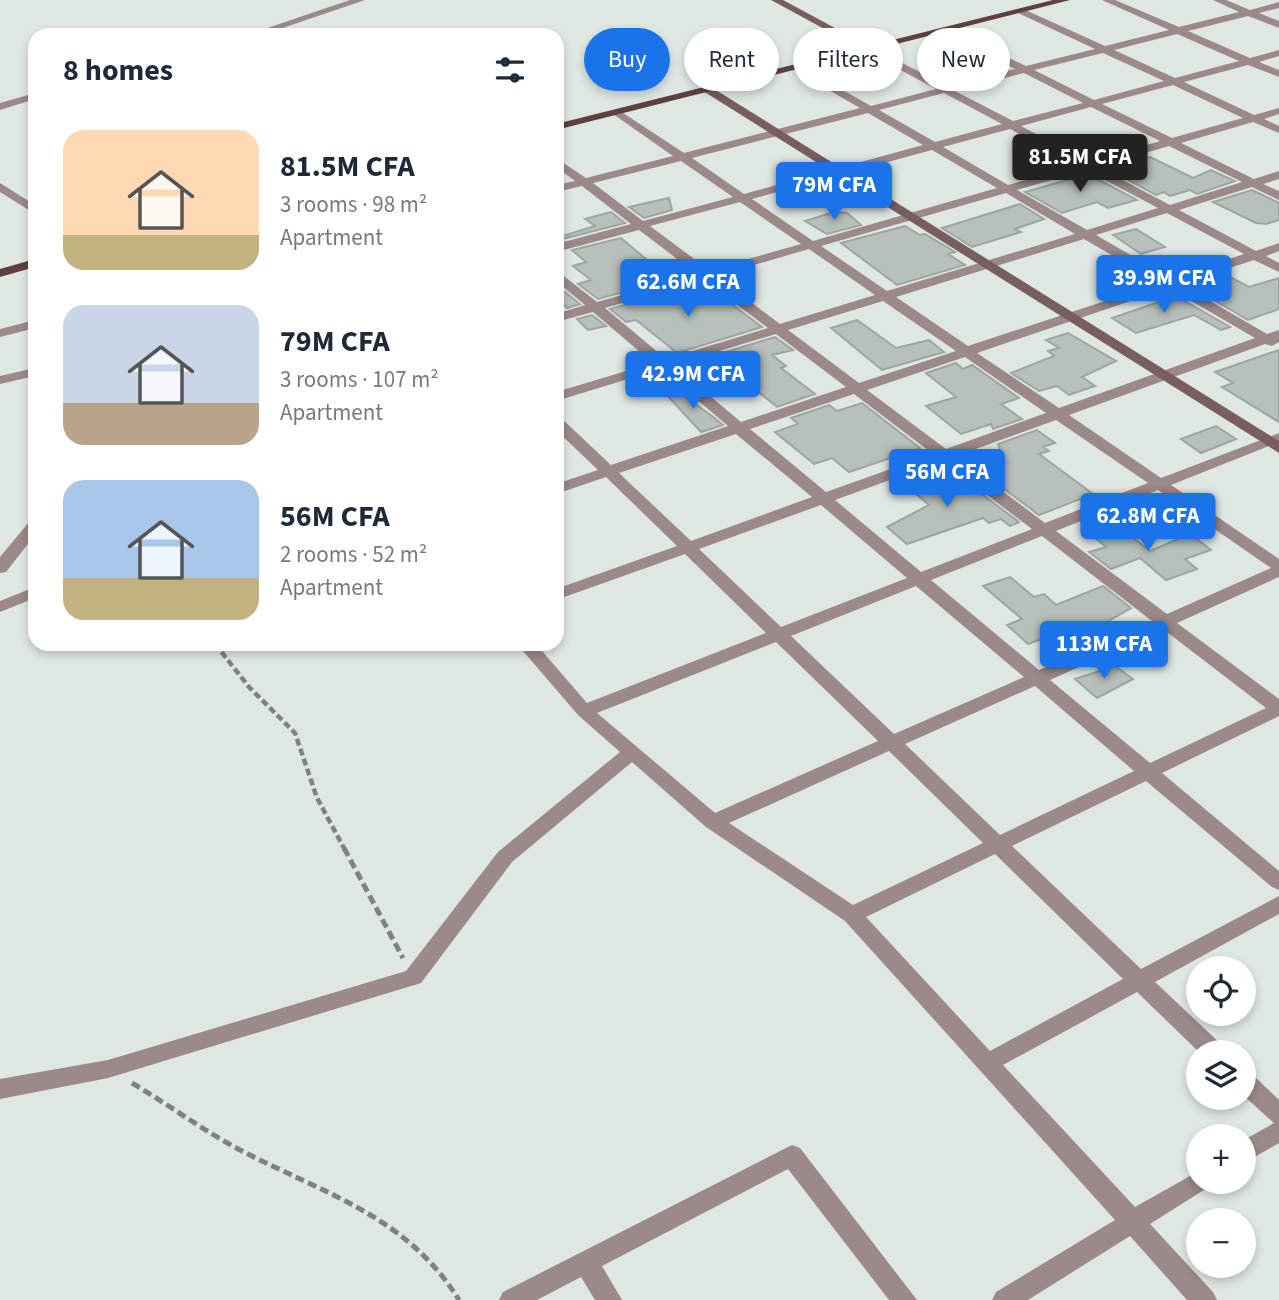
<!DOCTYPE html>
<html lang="en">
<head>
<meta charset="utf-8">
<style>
	:root { --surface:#fff; --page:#f2f2f3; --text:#1f2937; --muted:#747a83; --accent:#1a73e8 }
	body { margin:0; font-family:"Source Sans 3",sans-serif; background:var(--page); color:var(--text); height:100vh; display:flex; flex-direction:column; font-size:26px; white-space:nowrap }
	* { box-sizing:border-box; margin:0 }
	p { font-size:23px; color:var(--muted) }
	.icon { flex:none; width:38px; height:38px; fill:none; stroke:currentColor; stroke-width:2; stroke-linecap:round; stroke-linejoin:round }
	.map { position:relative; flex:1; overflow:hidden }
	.panel { position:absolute; left:28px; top:28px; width:536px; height:623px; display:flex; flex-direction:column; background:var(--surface); border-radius:21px; box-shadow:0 4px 10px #0003 }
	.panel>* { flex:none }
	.banner { position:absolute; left:584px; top:28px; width:588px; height:63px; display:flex; gap:14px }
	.fabs { position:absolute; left:1186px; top:956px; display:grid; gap:14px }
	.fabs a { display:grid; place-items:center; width:70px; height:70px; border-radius:50%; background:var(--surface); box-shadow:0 4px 10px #0003; font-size:35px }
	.price { position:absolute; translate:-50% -60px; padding:0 16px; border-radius:7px; background:var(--accent); color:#fff; font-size:23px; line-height:46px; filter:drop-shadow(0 2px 4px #0008) }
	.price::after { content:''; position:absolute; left:50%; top:42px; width:21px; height:16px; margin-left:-10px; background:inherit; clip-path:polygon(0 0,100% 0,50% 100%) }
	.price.active { background:#222; color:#fff }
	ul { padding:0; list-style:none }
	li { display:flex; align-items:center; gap:21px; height:175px; padding:0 35px }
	li span { display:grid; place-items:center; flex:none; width:196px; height:140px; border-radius:21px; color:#555 }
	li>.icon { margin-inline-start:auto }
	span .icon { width:84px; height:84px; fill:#fffc; stroke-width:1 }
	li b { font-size:30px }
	h2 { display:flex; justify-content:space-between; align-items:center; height:84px; padding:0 35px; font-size:30px }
	.tag { padding:0 24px; border-radius:32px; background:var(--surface); box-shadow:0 4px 10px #0003; font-size:24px; line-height:63px }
	.tag.active { background:var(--accent); color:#fff }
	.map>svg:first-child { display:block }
	.building { fill:#b8c0bb; stroke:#9da5a0; stroke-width:2 }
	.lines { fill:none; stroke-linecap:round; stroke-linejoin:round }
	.path-far1 { stroke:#7e8380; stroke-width:4.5; stroke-dasharray:7 3.5; stroke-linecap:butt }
	.path { stroke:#7e8380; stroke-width:5; stroke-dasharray:9 4.5; stroke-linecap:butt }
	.street { fill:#9c8989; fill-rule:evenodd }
	.secondary { fill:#795e5e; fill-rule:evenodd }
	.primary { fill:#5f4040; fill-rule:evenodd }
</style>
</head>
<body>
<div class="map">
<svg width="1279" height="1300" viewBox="0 0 1279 1300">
	<rect width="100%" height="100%" fill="#dfe7e3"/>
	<path class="building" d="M1150 157 1193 178 1211 170 1235 181 1197 194 1190 190 1170 196 1164 192 1156 195 1108 169Z
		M1088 174 1137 200 1108 208 1097 202 1062 213 1025 192Z
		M1252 190 1279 203V220L1266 224 1256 223 1213 202Z
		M669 198 672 210 644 218 629 207Z
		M1020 204 1044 219 1015 229 1021 232 972 247 942 228Z
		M611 212 625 223 559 240 556 238 595 226 585 219Z
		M834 212 847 213 861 225 827 234 805 221Z
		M905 226 920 235 925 234 955 252 948 254 965 265 897 285 841 243Z
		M1136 229 1165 247 1141 254 1113 235Z
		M621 238 653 265 633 270 652 284 598 299 578 284 591 280 573 266 586 262 572 250Z
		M1230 277 1249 287 1279 278V309L1248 320 1197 290Z
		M560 288 580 304 567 308 556 296V289Z
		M702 290 717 301 725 299 762 327 677 353 636 320 626 322 610 309 665 294 669 298Z
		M1176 296 1230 327 1221 330 1194 315 1136 333 1112 318Z
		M592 315 606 326 588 330 577 319Z
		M857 320 896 348 929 340 944 352 882 370 831 328Z
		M1068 333 1116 361 1082 377 1095 386 1069 395 1057 386 1039 391 1011 373 1054 356 1048 351 1059 348 1046 340Z
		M775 337 793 350 772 355 786 366 781 368 815 394 777 407 746 382 759 377 726 352Z
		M1279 350V422L1222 387 1233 383 1215 372Z
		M956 363 963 369 972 365 1019 398 1001 404 1022 419 993 429 991 424 961 434 926 406 956 397 926 373Z
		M670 386 712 416 723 425 701 432 664 392Z
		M862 403 920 448 849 472 832 458 814 464 775 432 798 424 791 418 829 405 837 411Z
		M1216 426 1236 439 1201 453 1181 439Z
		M1037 430 1055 443 1043 447 1049 451 1039 454 1093 494 1039 515 971 464 1001 452 998 444Z
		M951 471 1019 522 1010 526 1001 519 989 523 983 518 907 544 887 527 929 505 908 487Z
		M1117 526 1150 551 1190 534 1211 550 1185 559 1197 569 1166 580 1140 558 1111 569 1089 552 1106 547 1090 534Z
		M1010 577 1034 597 1044 594 1056 605 1103 586 1131 608 1094 629 1090 626 1060 639 1055 634 1028 644 1007 625 1022 619 983 586Z
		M1115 666 1133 679 1097 698 1075 679Z"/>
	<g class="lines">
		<path class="path-far1" d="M215 644 249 687 295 733 317 798 345 850"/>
		<path class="path" d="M344 848 403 958
			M132 1083C169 1105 204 1131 242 1151 325 1194 407 1216 459 1300"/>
		<path class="street" d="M350 0H365L262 35H247Z
			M1102 0H1115L1179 27 1239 12 1213 0H1226L1250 10 1279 2V8L1259 13 1279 21V28L1248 16 1188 31 1250 58 1279 50V56L1259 62 1279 70V77L1248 65 1184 82 1254 115 1279 108V114L1264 119 1279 126V133L1253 122 1181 143 1254 179 1279 171V179L1263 184 1279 191V200L1252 187 1179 210 1256 251 1279 243V251L1266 256 1279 263V272L1254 260 1181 284 1267 334 1279 330V342L1272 346 1265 344 1069 415 1161 478 1279 433V442L1171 485 1279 559V577L1177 623 1279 699V716L1162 773 1279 871V890L1272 887 1146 781 1012 846 1141 969 1279 896V914L1155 982 1222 1045 1225 1052H1199L1137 992 1003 1065 1135 1207 1199 1171V1181H1211L1207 1188 1150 1224 1213 1292 1217 1300H1187L1130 1236 1028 1300H992L996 1292 1115 1220 845 921 706 827 632 762 512 862 421 983 108 1078 0 1099V1079L108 1060 406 971 498 852 620 752 578 715 517 644H536L587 703 766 633 685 554 556 600V589L677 546 606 477 556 494V484L598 470 556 430V417L561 418 611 465 728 426 661 369 556 401V392L653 363 593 312 556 322V314L585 305 556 281V270L597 302 697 274 639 230 556 252V244L631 224 582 186 556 192V185L575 181 556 167V158L586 178 673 156 613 114 612 112 617 109 684 153 860 108 792 69 791 67 796 64 871 106 936 89 865 51V47L869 46 947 86 1015 69 941 32V28L945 27 1026 66 1095 49 1018 13 1016 11 1021 8 1105 46 1169 30ZM1177 34 1239 61 1175 78 1114 50ZM1103 53 1164 81 1094 100 1034 70ZM1024 73 1083 103 1013 121 955 91ZM1173 85 1243 118 1172 138 1102 104ZM944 93 1002 124 935 142 879 110ZM1091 107 1160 141 1089 162 1021 126ZM868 113 923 145 744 194 692 158ZM1010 129 1078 165 1008 185 943 147ZM1169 146 1242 182 1170 205 1098 167ZM932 150 997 188 813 241 752 199ZM681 161 733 197 643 221 593 183ZM1086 170 1158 208 1087 230 1017 190ZM1006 193 1075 234 887 291 821 246ZM740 202 801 244 709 270 650 226ZM1167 213 1244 254 1172 279 1096 235ZM1084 239 1160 283 968 346 896 297ZM809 249 875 295 780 324 716 276ZM704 280 768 328 666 359 605 308ZM1169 288 1255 338 1059 408 977 353ZM883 301 956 351 859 383 788 330ZM776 334 846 387 741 422 673 365ZM965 357 1046 413 946 449 867 390ZM854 394 933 454 826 492 750 429ZM1056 420 1148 483 1045 523 956 456ZM736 434 812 497 691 541 619 473ZM942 461 1032 529 921 572 835 500ZM1158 490 1271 568 1167 614 1056 531ZM821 505 907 578 781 627 699 549ZM1042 536 1152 621 1039 670 931 580ZM916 586 1024 677 894 734 791 636ZM1163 629 1266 708 1150 763 1050 680ZM776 642 878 741 715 813 597 713ZM1035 686 1134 771 1000 835 905 744ZM889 751 983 843 853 905 729 823ZM995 854 1123 979 990 1051 866 917Z
			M35 93V99L0 110V103Z
			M0 183 35 205V214L0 192Z
			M35 320V328L0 337V329Z
			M35 368V376L0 384V376Z
			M35 520V535L6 572 0 573V557L29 522Z
			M35 587V598L0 612V601Z
			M1244 1072 1252 1074 1279 1100V1143L1244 1163V1140L1274 1123 1244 1096Z
			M792 1145 800 1148 917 1300H889L788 1169 602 1266 622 1300H595L581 1277 537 1300H499L503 1292Z"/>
		<path class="secondary" d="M771 0H783L874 49 865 51Z
			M703 87H711L1279 441V453L703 91Z"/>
		<path class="primary" d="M1053 0H1070L556 130V124Z
			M35 259V267L0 277V269Z"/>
	</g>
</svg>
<div class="fabs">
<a><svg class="icon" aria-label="locate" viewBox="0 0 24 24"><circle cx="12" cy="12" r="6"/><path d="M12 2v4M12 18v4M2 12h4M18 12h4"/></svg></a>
<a><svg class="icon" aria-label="layers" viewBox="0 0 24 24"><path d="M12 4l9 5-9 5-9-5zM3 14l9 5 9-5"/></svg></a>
<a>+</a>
<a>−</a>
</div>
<b class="price active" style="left:1080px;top:194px">81.5M CFA</b>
<b class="price" style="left:834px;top:222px">79M CFA</b>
<b class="price" style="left:1164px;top:315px">39.9M CFA</b>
<b class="price" style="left:688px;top:319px">62.6M CFA</b>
<b class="price" style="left:693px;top:411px">42.9M CFA</b>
<b class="price" style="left:947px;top:509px">56M CFA</b>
<b class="price" style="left:1148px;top:553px">62.8M CFA</b>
<b class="price" style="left:1104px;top:681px">113M CFA</b>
<div class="banner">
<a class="tag active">Buy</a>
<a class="tag">Rent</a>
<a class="tag">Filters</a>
<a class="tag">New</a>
</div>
<section class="panel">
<h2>8 homes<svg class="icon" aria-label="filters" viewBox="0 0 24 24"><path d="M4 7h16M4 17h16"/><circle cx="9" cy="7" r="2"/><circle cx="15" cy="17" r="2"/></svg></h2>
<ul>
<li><span style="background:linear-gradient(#ffd9b3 75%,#c2b280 0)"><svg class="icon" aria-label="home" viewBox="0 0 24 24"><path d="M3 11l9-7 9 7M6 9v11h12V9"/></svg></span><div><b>81.5M CFA</b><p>3 rooms · 98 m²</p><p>Apartment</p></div></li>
<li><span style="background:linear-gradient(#c9d6e8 70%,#b9a48a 0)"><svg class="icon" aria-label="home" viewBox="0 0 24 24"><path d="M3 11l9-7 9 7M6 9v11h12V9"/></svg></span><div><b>79M CFA</b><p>3 rooms · 107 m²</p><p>Apartment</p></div></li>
<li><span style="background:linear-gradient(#a9c7e8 70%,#c2b280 0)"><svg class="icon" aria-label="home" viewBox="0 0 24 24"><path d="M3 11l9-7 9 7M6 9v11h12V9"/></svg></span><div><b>56M CFA</b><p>2 rooms · 52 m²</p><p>Apartment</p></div></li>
</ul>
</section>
</div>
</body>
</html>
